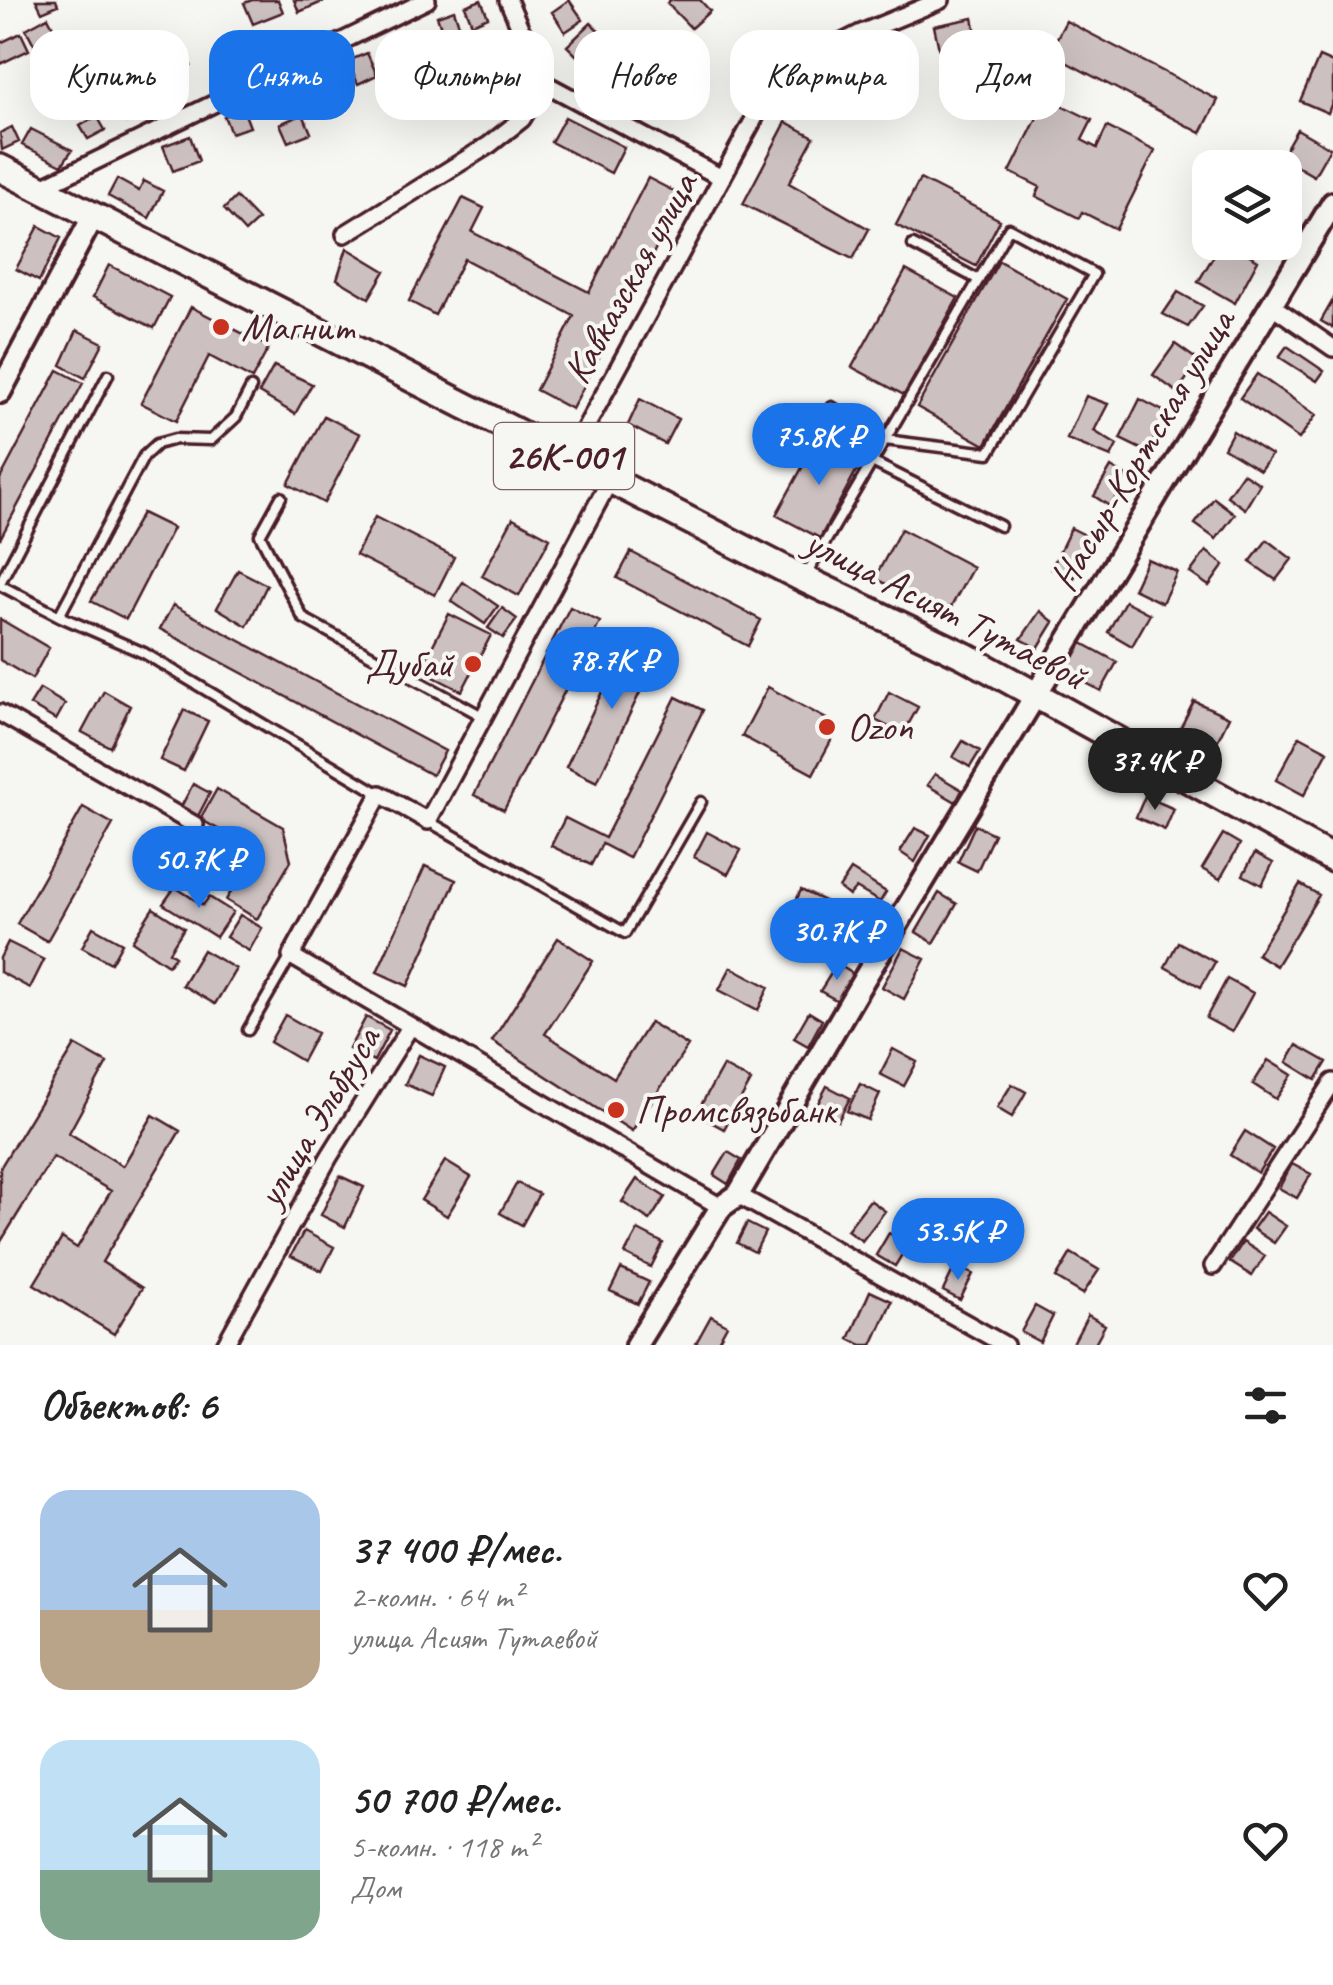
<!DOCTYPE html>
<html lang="ru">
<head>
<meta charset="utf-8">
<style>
	:root { --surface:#fff; --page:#f2f2f2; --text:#222; --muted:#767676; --accent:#1a73e8 }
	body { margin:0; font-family:Caveat,sans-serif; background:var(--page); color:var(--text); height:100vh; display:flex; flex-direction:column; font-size:38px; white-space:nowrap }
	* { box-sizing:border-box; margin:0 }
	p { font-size:32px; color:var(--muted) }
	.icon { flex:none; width:55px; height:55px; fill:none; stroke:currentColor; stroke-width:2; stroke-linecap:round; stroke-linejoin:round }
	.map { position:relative; height:1345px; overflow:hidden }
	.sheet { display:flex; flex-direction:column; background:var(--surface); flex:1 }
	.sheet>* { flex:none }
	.guide { position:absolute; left:30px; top:30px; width:1275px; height:90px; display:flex; gap:20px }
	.buttons { position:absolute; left:1192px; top:150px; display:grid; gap:20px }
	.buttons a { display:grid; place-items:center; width:110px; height:110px; border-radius:20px; background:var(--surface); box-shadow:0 10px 40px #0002; font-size:50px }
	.price { position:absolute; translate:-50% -85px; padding:0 22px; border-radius:35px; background:var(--accent); color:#fff; font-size:32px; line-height:65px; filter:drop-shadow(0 2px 5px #0008) }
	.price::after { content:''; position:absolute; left:50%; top:60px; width:30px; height:22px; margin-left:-15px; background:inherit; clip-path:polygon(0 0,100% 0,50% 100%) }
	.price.current { background:#222; color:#fff }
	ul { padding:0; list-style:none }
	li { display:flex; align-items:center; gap:30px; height:250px; padding:0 40px }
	li span { display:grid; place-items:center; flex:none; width:280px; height:200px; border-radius:30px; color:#555 }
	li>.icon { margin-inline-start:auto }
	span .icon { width:120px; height:120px; fill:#fffc; stroke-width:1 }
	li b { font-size:42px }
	h2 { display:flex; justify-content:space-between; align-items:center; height:120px; padding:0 40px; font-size:42px }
	.tag { padding:0 35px; border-radius:30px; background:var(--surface); box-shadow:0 10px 40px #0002; font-size:35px; line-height:90px }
	.tag.current { background:var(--accent); color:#fff }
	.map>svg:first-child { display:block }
	.building { fill:#ccc1c0; stroke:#4a1f2b; stroke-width:2.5 }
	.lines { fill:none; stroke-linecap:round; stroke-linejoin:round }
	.service-casing { stroke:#4a1f2b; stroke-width:15 }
	.minor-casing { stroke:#4a1f2b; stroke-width:22 }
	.tertiary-casing { stroke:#4a1f2b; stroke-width:28 }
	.primary-casing { stroke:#4a1f2b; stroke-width:32 }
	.service { stroke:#f6f6f2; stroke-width:8 }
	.minor { stroke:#f6f6f2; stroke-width:15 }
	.tertiary { stroke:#f6f6f2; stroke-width:20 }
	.primary { stroke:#f6f6f2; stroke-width:25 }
	.poi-dot { fill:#c8321e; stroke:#f6f6f2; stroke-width:4 }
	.labels { text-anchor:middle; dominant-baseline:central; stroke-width:8; stroke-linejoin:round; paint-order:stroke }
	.shield { fill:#f6f6f2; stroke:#7e6067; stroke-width:2.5 }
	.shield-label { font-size:38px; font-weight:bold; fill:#4a1f2b }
	.street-label { font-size:40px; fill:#4a1f2b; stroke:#f6f6f2 }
	.poi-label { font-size:40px; fill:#4a1f2b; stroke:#f6f6f2; text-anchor:start }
</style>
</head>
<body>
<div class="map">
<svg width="1333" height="1345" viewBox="0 0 1333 1345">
	<rect width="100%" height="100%" fill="#f6f6f2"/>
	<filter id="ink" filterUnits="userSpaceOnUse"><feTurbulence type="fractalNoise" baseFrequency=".01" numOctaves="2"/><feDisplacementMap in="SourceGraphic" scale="20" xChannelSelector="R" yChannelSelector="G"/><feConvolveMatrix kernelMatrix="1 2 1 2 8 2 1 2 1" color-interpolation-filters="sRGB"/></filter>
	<g filter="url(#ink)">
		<path class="building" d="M36 0H56L58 5 42 12Z
			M252 0H278L283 12 253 24 244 3Z
			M294 0H327L299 12Z
			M481 0 488 17 472 24 465 6Z
			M569 0 583 20 565 32 552 12Z
			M670 0H700L710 11 691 28 667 3Z
			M454 10 463 37 446 42 437 16Z
			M48 17 58 36 36 48 26 29Z
			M973 18 978 41 939 49 934 26Z
			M1066 21 1218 100 1201 133 1049 53Z
			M591 23 609 41 585 64 567 46Z
			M423 31 429 45 415 51 409 36Z
			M21 33 29 50 0 64V43Z
			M673 33 699 47 682 77 657 63Z
			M256 35 267 61 246 71 234 45Z
			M367 53 377 75 358 84 348 61Z
			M187 55 191 66 163 76 159 66Z
			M1319 57 1333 63V100L1328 113 1300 101Z
			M143 68 161 105 149 111 137 88 124 94 136 117 126 122 108 85Z
			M169 78 180 98 166 106 155 86Z
			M312 78 319 98 304 103 298 83Z
			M1047 98 1092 120 1082 140 1097 148 1107 127 1155 151 1116 229 1082 212 1079 218 1036 196 1040 187 1010 172Z
			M243 109 250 127 231 133 224 116Z
			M303 114 311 133 288 142 280 124Z
			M97 116 105 130 88 139 80 126Z
			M565 117 624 147 611 173 551 142Z
			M786 122 814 137 789 183 869 229 853 259 743 204Z
			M12 127 19 142 2 150 0 133Z
			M31 129 72 150 62 165 22 145Z
			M1297 129 1330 148 1314 176 1281 157Z
			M190 136 199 161 173 171 163 146Z
			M648 178 683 196 572 409 536 390 574 316 464 259 435 315 409 301 463 198 484 208 472 232 589 292Z
			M117 179 139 191 144 181 163 191 149 218 108 196Z
			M920 179 1000 220 976 266 896 225Z
			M236 197 258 220 245 232 224 209Z
			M39 226 61 238 39 281 16 269Z
			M1222 242H1227L1258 260 1235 303 1198 282Z
			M347 248 385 271 369 298 337 279Z
			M999 261 1067 299 985 445 917 407Z
			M109 265 170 297 154 328 93 297Z
			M906 270 958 298 904 395 852 367Z
			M1178 292 1203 306 1188 327 1163 314Z
			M1333 300V328L1321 321Z
			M191 307 269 347 252 379 209 356 176 421 141 403Z
			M77 330 103 343 85 378 61 365Z
			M1175 344 1199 361 1177 392 1153 375Z
			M1287 346 1324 371 1317 381 1279 357Z
			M274 366 312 384 295 414 259 393Z
			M58 370 83 383 0 539V479Z
			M1257 374 1316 415 1299 439 1240 398Z
			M1086 396 1108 404 1094 431 1117 445 1111 457 1067 439Z
			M640 399 678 419 665 444 628 425Z
			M1140 399 1167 413 1147 452 1120 439Z
			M324 416 360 434 324 503 288 484Z
			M1233 431 1271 455 1260 470 1224 448Z
			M819 437 862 460 820 538 776 515Z
			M1111 467 1126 476 1111 507 1094 496Z
			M1243 473 1260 484 1245 509 1227 496Z
			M1214 498 1235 514 1216 539 1195 524Z
			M142 513 173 528 126 619 91 601Z
			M375 517 454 557 435 595 356 555Z
			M513 518 550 538 519 596 482 576Z
			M1071 528 1093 539 1073 580 1051 569Z
			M901 529 973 567 946 616 875 578Z
			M1267 540 1292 559 1276 580 1250 562Z
			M1206 551 1224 565 1209 586 1190 573Z
			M631 552 761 620 748 646 617 578Z
			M1147 559 1177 572 1162 603 1133 589Z
			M238 570 267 585 247 626 217 608Z
			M463 582 498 606 485 624 451 601Z
			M1125 601 1150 614 1132 646 1108 632Z
			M173 605 445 751 432 775 160 629Z
			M570 607 600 622 504 810 474 795Z
			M502 608 517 619 503 638 488 628Z
			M1040 611 1054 622 1038 648 1021 639Z
			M449 614 491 635 462 691 420 670Z
			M0 619 49 648 32 679 0 660Z
			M626 642 657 657 597 782 566 767Z
			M1082 643 1117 662 1101 691 1066 672Z
			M768 687 839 726 813 774 742 736Z
			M40 689 65 704 56 720 30 705Z
			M104 691 130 706 110 747 82 732Z
			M889 692 918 707 903 734 875 720Z
			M676 697 703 710 629 858 602 844 591 865 551 846 565 818 605 838Z
			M1194 701 1229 717 1215 746 1180 729Z
			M184 710 208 721 184 771 160 760Z
			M1300 736 1328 751 1304 795 1276 780Z
			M963 741 980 751 970 767 953 757Z
			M935 774 962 790 956 802 927 785Z
			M193 784 210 793 198 816 181 807Z
			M217 789 283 827 291 861 257 919 226 900 255 850 200 819Z
			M1145 796 1174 809 1165 830 1136 817Z
			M83 807 113 824 47 941 17 924Z
			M975 825 994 834 977 871 958 862Z
			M915 828 930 835 915 862 900 852Z
			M707 832 741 850 728 874 694 857Z
			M1223 834 1240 844 1220 879 1202 869Z
			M1255 853 1273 863 1262 885 1243 875Z
			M425 866 456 880 408 986 377 972Z
			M851 870 886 892 880 902 856 888 849 896 839 888Z
			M1300 884 1319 895 1276 966 1257 954Z
			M175 887 203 905 209 897 233 912 216 937 163 904Z
			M801 890 829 903 812 940 784 927Z
			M939 893 957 904 934 943 916 932Z
			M153 908 184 928 169 952 175 956 168 965 132 941Z
			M240 915 262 928 249 951 226 937Z
			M861 920 875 928 862 954 846 946Z
			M93 927 122 943 111 963 82 947Z
			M558 938 593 961 545 1034 614 1078 650 1022 688 1046 632 1131 492 1041Z
			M8 942 44 960 30 988 0 972V958Z
			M1178 942 1215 962 1201 987 1165 967Z
			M903 948 925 959 904 999 882 987Z
			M203 950 236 969 215 1004 182 985Z
			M837 964 855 975 838 1001 820 991Z
			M731 967 769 987 758 1010 719 990Z
			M1227 979 1253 993 1232 1032 1206 1018Z
			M809 1012 822 1020 808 1046 794 1038Z
			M285 1015 317 1033 302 1061 270 1042Z
			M366 1017 390 1030 374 1061 349 1049Z
			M75 1045 107 1063 69 1133 123 1166 153 1115 180 1131 102 1262 142 1288 114 1334 34 1284 62 1238 77 1248 111 1191 53 1157 0 1243V1168Z
			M1297 1045 1327 1062 1316 1080 1287 1062Z
			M893 1049 917 1062 904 1086 880 1074Z
			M419 1055 445 1067 432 1096 405 1084Z
			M1268 1060 1292 1075 1276 1099 1253 1084Z
			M723 1066 751 1081 724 1129 696 1114Z
			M860 1084 880 1094 868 1120 847 1111Z
			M1012 1084 1026 1092 1012 1117 997 1108Z
			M827 1086 850 1098 838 1121 815 1109Z
			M1245 1131 1273 1149 1258 1173 1230 1155Z
			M728 1152 741 1160 728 1184 714 1175Z
			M445 1161 471 1177 447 1216 421 1200Z
			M1292 1164 1311 1174 1297 1198 1279 1188Z
			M340 1176 364 1187 345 1227 321 1215Z
			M637 1179 665 1197 650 1220 622 1202Z
			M517 1183 539 1194 522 1225 500 1213Z
			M870 1200 885 1211 862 1241 847 1230Z
			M1265 1212 1286 1226 1274 1243 1253 1229Z
			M747 1223 765 1232 755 1252 737 1243Z
			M638 1230 663 1243 651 1267 625 1254Z
			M304 1231 334 1247 322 1271 291 1256Z
			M889 1233 908 1245 895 1266 876 1255Z
			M1243 1242 1265 1256 1252 1276 1230 1262Z
			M1071 1253 1099 1270 1083 1294 1056 1278Z
			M955 1266 973 1274 960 1300 943 1291Z
			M621 1269 649 1282 638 1304 610 1291Z
			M870 1291 892 1301 872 1345H862L849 1339Z
			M1035 1306 1053 1316 1040 1342 1021 1332Z
			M1088 1315 1105 1325 1094 1345H1072Z
			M711 1316 727 1325 716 1345H699L696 1343Z"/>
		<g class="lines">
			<defs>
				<path id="service" d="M913 245 979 280
					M872 462 1000 526
					M281 497 260 535 303 618 484 717
					M806 575C874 460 941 344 1009 228L1094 274 989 453 885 440 832 407
					M0 583 108 375
					M0 585 59 616 144 653 380 794
					M59 616 144 456 157 444 175 439 211 440 236 417 251 388
					M428 821 625 933 701 802
					M248 1030 291 956"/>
				<path id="minor" d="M508 0 544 83 722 178
					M40 188 427 0
					M345 234 489 145 522 119 544 83
					M1271 305 1333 348
					M569 458 766 97 801 63 859 34 941 0
					M610 480 428 821 380 794 291 956 721 1207
					M0 713 195 825
					M738 1195 1005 1345
					M1213 1266 1333 1082
					M225 1345 329 1157 410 1027"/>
				<path id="tertiary" d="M0 392 94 215
					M636 1345 721 1207 738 1195 864 979 1333 203"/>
				<path id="primary" d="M0 168 804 579 965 656 1333 859"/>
			</defs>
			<use href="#service" class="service-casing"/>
			<use href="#minor" class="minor-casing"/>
			<use href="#tertiary" class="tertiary-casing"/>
			<use href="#primary" class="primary-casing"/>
			<use href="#service" class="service"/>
			<use href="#minor" class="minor"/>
			<use href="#tertiary" class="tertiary"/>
			<use href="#primary" class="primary"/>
		</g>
	</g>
	<g class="poi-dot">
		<circle cx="221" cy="327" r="10"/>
		<circle cx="473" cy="664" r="10"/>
		<circle cx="827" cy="727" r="10"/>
		<circle cx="616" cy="1110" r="10"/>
	</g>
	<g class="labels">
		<rect class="shield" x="494" y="423" width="140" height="66" rx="8"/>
		<g class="shield-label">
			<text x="564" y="456">26К-001</text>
		</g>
		<g class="street-label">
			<text transform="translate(630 278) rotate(-61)">Кавказская улица</text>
			<text transform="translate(1142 450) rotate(-59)">Насыр-Кортская улица</text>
			<text transform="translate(946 609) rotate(27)">улица Асият Тутаевой</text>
			<text transform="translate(318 1117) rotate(-59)">улица Эльбруса</text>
		</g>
		<g class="poi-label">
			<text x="241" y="327">Магнит</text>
			<text x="453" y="664" text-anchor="end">Дубай</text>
			<text x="847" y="727">Ozon</text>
			<text x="636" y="1110">Промсвязьбанк</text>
		</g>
	</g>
</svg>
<div class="buttons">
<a><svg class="icon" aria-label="layers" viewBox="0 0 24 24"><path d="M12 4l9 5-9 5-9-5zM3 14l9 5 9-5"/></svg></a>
</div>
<b class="price" style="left:819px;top:488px">75.8K ₽</b>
<b class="price" style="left:612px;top:712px">78.7K ₽</b>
<b class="price current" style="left:1155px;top:813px">37.4K ₽</b>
<b class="price" style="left:199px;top:911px">50.7K ₽</b>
<b class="price" style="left:837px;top:983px">30.7K ₽</b>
<b class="price" style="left:958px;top:1283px">53.5K ₽</b>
<div class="guide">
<a class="tag">Купить</a>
<a class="tag current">Снять</a>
<a class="tag">Фильтры</a>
<a class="tag">Новое</a>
<a class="tag">Квартира</a>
<a class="tag">Дом</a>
</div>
</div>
<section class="sheet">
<h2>Объектов: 6<svg class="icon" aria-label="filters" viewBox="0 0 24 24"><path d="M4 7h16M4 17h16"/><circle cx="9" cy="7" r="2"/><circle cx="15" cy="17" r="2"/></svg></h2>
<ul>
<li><span style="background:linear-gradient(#a9c7e8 60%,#b9a48a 0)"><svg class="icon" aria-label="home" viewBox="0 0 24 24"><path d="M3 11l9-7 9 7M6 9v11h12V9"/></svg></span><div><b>37 400 ₽/мес.</b><p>2-комн. · 64 m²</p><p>улица Асият Тутаевой</p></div><svg class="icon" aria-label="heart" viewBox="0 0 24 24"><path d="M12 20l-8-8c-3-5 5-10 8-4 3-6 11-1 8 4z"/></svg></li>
<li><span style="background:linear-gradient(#bfe0f5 65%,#7fa58c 0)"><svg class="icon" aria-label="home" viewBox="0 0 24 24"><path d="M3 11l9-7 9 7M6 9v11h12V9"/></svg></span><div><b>50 700 ₽/мес.</b><p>5-комн. · 118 m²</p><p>Дом</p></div><svg class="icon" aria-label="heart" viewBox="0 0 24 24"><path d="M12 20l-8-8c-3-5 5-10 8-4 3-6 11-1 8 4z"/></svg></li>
</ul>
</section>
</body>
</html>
